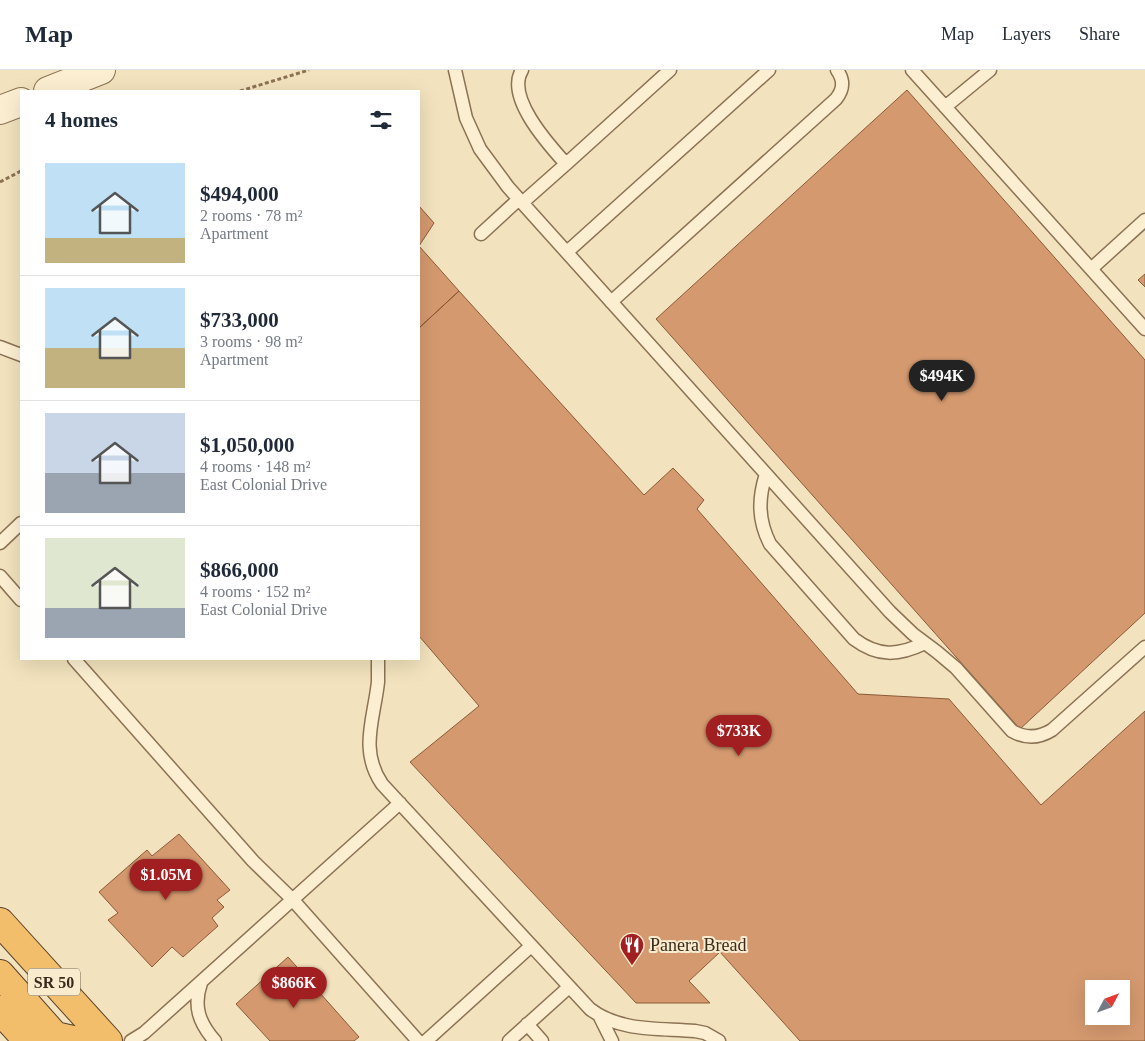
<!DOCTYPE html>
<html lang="en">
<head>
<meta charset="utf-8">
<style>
	:root { --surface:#fff; --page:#f2f2f3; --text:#1f2937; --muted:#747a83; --line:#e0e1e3; --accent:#a11f20 }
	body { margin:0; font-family:Georgia,serif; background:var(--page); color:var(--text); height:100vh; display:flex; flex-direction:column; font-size:19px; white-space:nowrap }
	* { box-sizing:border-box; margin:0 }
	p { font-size:16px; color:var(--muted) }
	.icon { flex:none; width:28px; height:28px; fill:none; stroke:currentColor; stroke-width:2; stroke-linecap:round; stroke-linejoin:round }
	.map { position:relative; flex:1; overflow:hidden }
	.sheet { position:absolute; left:20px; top:20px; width:400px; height:570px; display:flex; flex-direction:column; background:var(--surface); border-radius:0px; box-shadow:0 5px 20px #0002 }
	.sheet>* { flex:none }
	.needle { width:32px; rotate:49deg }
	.tools { position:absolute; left:1085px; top:910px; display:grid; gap:10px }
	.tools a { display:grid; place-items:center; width:45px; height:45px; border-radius:0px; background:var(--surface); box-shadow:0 5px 20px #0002; font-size:25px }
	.price { position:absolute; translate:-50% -42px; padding:0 11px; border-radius:18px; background:var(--accent); color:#fff; font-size:16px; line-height:32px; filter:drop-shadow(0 1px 2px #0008) }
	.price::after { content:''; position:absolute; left:50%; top:30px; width:15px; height:11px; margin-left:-8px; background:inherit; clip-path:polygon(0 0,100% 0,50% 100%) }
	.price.active { background:#222; color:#fff }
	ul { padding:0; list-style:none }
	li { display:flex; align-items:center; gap:15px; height:125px; padding:0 25px }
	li+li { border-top:1px solid var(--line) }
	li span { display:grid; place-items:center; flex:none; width:140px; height:100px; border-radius:0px; color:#555 }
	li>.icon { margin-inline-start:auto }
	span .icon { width:60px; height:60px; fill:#fffc; stroke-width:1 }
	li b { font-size:21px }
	h2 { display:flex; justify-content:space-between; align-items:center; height:60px; padding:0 25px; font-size:21px }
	header { display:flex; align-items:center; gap:30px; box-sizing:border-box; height:70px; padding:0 25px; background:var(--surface); border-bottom:1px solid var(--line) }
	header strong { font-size:24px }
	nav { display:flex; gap:28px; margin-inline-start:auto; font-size:18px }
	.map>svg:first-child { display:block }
	.building { fill:#d4996f; stroke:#8d5a38; fill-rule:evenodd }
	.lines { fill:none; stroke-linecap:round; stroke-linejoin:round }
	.service-casing { stroke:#8c7255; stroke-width:15 }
	.tertiary-casing { stroke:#8c7255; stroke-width:30 }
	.trunk-casing { stroke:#59402a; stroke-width:30 }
	.path { stroke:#8c7255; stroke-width:3; stroke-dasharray:4 2.5; stroke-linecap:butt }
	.service { stroke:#fcefd1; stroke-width:12 }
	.tertiary { stroke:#fcefd1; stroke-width:28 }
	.trunk { stroke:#f2be6b; stroke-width:28 }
	.labels { text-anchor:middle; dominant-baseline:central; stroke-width:4; stroke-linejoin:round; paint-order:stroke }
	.shield { fill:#f9ecce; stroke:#736451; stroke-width:1 }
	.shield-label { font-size:16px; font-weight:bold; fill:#3a2a1b }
	.poi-label { font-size:18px; fill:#3a2a1b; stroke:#f9ecce; text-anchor:start }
</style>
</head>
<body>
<header>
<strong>Map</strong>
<nav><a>Map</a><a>Layers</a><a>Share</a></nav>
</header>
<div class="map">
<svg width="1145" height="971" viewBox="0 0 1145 971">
	<rect width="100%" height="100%" fill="#f2e2bd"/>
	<path class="building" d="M907 20 1145 290V543L1020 659 656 249Z
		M419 136 434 153 419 176 459 221 419 258Z
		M1145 204V217L1138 210Z
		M459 221 644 425 673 398 704 430 697 439 858 624 949 629 1041 735 1145 641V971H800L720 882 689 911 710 933H636L410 692 479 636 419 566V258ZM1094 919H1121V946H1094Z
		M179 764 230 820 217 830 224 837 212 848 218 856 183 887 172 877 152 897 108 850 118 843 99 822 147 780 152 786Z
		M288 887 359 967 354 971H270L236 934Z"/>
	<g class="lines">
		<defs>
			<path id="service" d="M455 0 466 48 480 79 508 117 890 542 913 564 937 582 956 598 1012 661C1026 669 1039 668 1052 660L1145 577
				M522 0C505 27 549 75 566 94L522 133
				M912 0 1145 259
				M945 37 990 0
				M566 94 670 0
				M481 164 519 129
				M567 182 769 0
				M1091 199 1145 150
				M611 232 836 29C844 19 844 10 837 0
				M0 277 21 285
				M766 404C758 429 758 450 770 474L854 569C878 587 898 586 925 573
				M0 473 21 453
				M0 506 21 530
				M74 589 253 791 292 829 418 971
				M378 589C378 597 378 604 378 612 374 649 359 680 382 714L590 939C620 962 659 958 695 961L705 963 719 971
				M201 913C193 936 199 953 215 971
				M600 947 612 971
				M527 954 542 971
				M131 971 144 963 400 733
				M426 971 531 876
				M509 971 569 917"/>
			<path id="tertiary" d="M48 21 101 0
				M0 40 21 32"/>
			<path id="trunk" d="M0 852 108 971
				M0 904 55 966 77 971
				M0 940 28 971"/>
		</defs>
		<use href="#service" class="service-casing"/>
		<use href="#tertiary" class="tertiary-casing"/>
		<use href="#trunk" class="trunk-casing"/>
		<path class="path" d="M240 21 309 0
			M0 112 21 101"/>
		<use href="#service" class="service"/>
		<use href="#tertiary" class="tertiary"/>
		<use href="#trunk" class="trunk"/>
	</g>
	<defs>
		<symbol id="restaurant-pin" viewBox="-11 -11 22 30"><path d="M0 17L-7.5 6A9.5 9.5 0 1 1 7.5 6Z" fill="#a11f20" stroke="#f9ecce"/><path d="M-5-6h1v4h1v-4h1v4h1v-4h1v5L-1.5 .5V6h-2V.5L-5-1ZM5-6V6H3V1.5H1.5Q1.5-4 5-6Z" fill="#fff"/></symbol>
	</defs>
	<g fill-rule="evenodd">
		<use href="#restaurant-pin" x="618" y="861" width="28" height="38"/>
	</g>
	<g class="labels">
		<rect class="shield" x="28" y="898.5" width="52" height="27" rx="4"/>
		<g class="shield-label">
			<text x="54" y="912">SR 50</text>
		</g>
		<g class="poi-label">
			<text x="650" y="875">Panera Bread</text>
		</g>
	</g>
</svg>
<div class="tools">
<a><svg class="needle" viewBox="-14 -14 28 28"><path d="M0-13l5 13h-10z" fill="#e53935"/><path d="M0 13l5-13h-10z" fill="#747a83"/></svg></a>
</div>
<b class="price active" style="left:942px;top:332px">$494K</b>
<b class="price" style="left:739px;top:687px">$733K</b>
<b class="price" style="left:166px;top:831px">$1.05M</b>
<b class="price" style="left:294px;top:939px">$866K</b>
<section class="sheet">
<h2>4 homes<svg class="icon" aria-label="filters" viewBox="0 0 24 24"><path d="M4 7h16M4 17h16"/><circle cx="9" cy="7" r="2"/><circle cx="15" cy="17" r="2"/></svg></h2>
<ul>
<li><span style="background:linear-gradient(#bfe0f5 75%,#c2b280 0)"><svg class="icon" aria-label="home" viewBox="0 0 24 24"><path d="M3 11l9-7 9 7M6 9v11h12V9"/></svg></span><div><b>$494,000</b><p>2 rooms · 78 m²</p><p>Apartment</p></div></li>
<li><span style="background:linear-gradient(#bfe0f5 60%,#c2b280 0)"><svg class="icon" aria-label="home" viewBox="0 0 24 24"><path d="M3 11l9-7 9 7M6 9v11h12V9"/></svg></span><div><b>$733,000</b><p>3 rooms · 98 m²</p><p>Apartment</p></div></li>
<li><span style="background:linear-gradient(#c9d6e8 60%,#9aa5b1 0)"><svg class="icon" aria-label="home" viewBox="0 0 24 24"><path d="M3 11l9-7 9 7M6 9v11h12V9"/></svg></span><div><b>$1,050,000</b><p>4 rooms · 148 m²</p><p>East Colonial Drive</p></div></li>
<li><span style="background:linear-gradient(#dfe7d0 70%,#9aa5b1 0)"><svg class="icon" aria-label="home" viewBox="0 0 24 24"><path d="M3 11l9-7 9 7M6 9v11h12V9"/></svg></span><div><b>$866,000</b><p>4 rooms · 152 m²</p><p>East Colonial Drive</p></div></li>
</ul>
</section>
</div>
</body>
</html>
